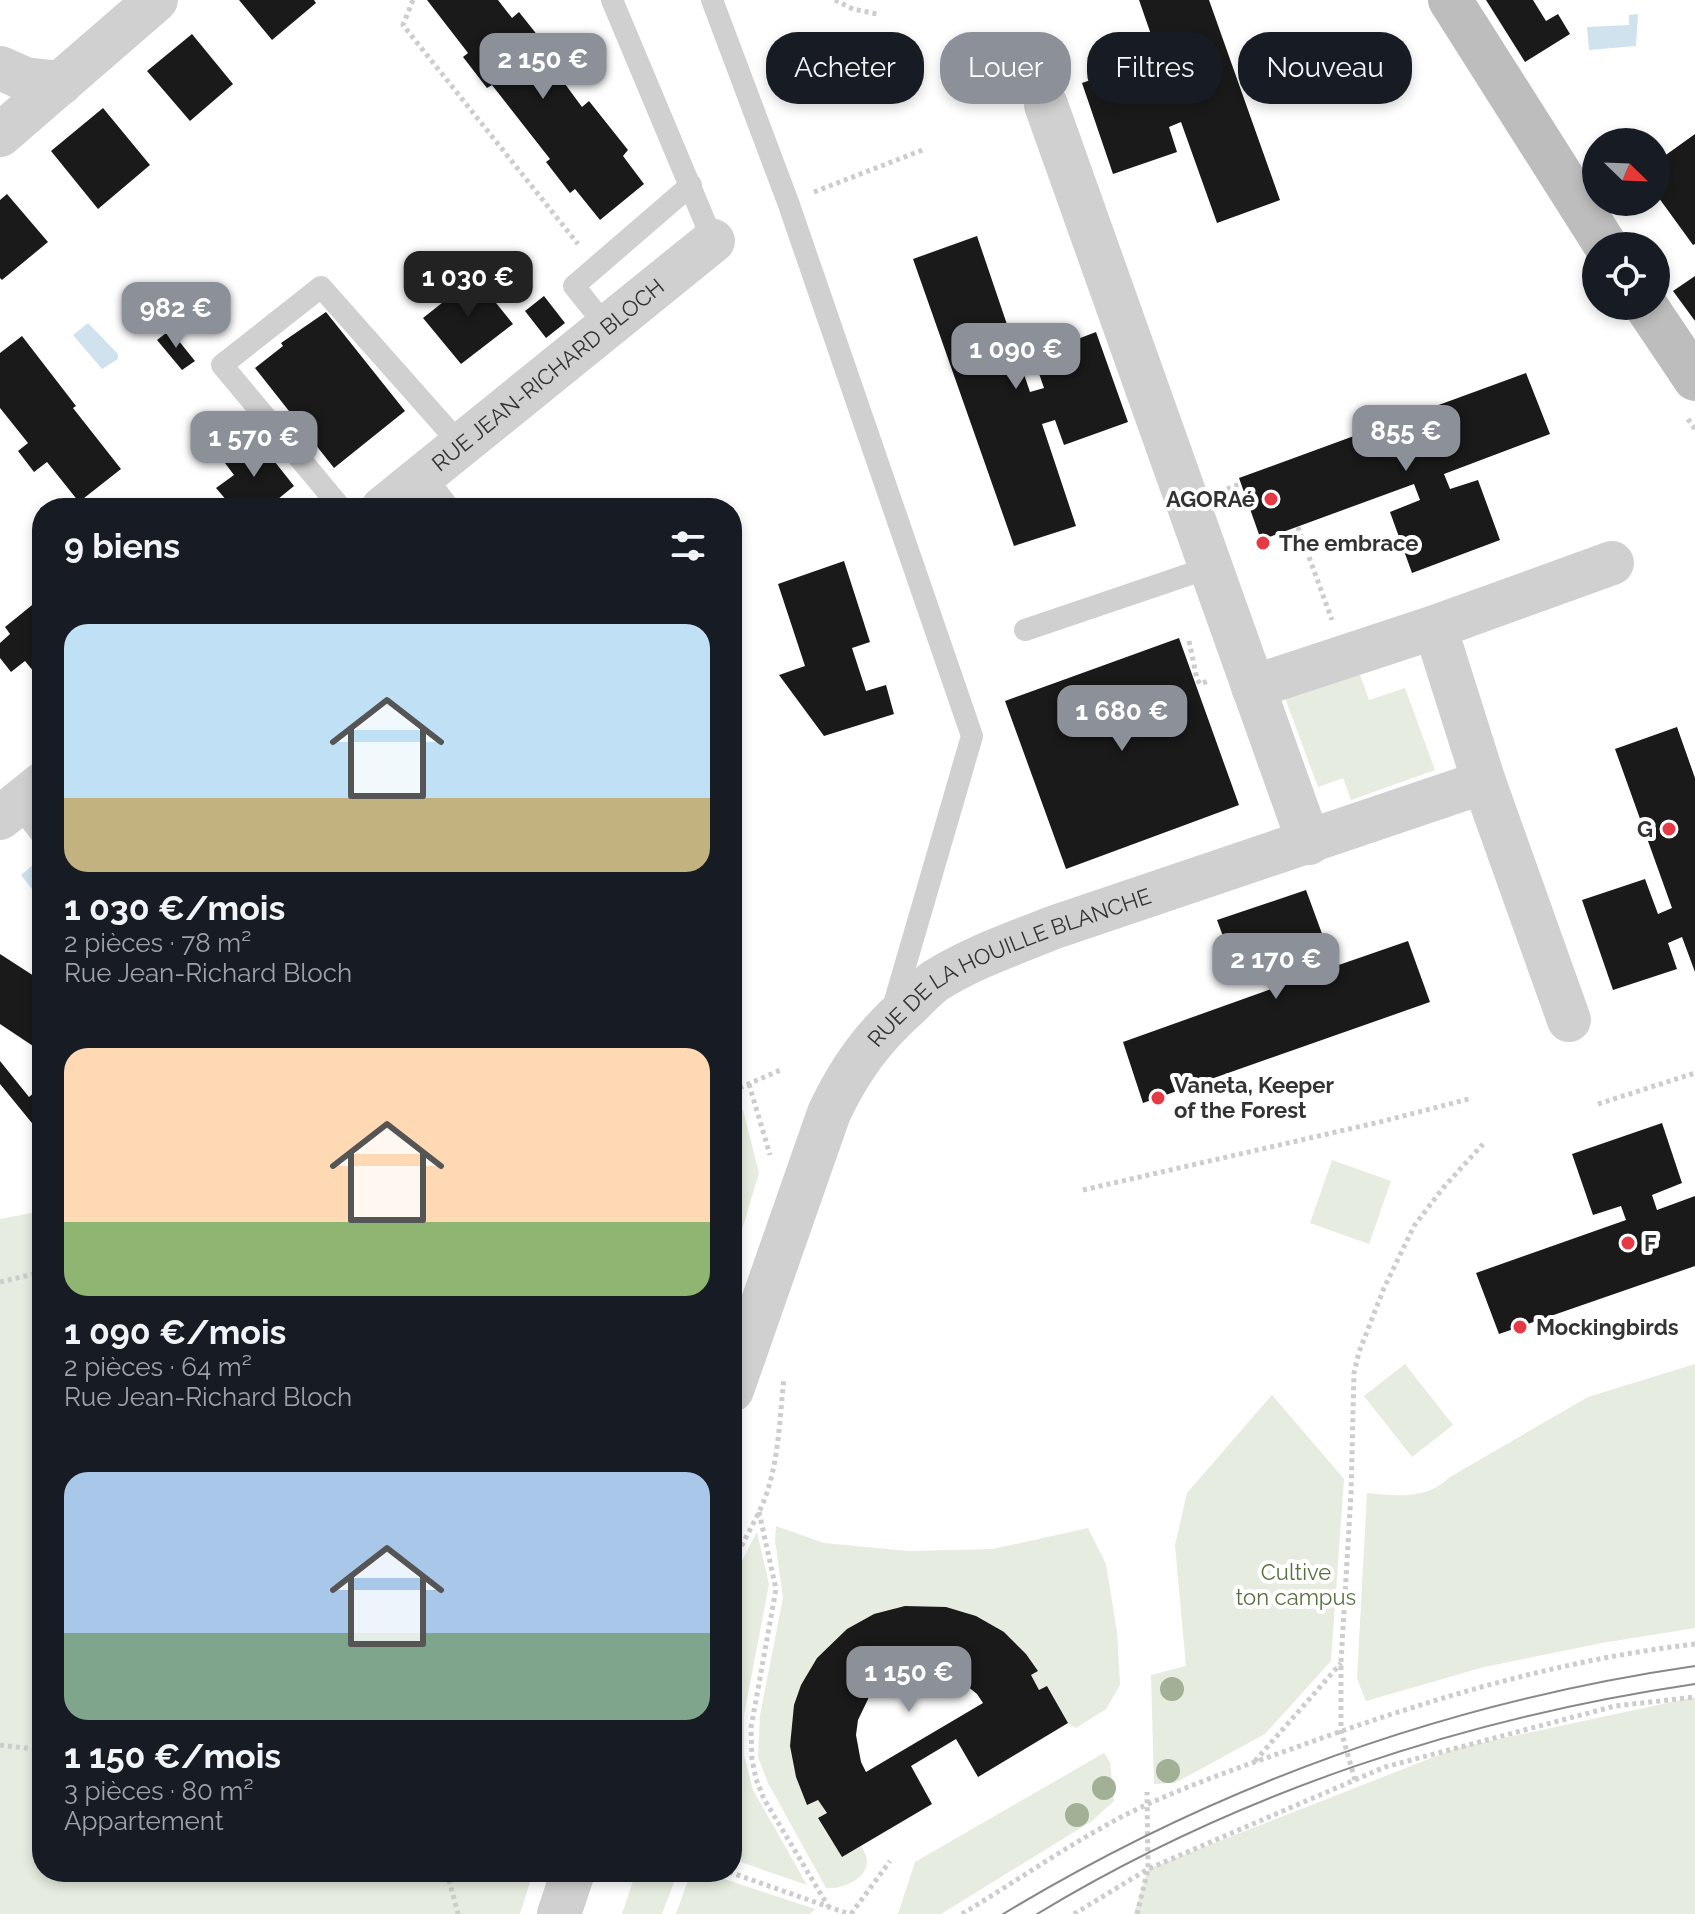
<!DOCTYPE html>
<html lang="fr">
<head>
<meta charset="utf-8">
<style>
	:root { --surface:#171b24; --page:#20242c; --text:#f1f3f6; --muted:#9ea1a6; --accent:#8c9099 }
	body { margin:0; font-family:Raleway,sans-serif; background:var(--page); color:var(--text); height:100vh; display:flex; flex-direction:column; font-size:30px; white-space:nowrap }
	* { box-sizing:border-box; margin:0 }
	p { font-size:26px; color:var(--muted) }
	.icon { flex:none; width:44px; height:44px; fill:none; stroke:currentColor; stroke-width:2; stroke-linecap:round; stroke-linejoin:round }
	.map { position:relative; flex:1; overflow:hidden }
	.side { position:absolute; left:32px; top:498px; width:710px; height:1384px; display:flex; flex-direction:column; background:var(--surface); border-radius:32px; box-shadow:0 4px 12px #0003 }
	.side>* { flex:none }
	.top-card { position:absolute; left:766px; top:32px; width:760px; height:72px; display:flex; gap:16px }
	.needle { width:52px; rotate:113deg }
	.fabs { position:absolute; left:1582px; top:128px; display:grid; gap:16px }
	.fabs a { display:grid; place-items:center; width:88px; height:88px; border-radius:50%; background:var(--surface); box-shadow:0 4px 12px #0003; font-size:40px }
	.price { position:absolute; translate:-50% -68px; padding:0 18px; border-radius:16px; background:var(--accent); color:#fff; font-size:26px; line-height:52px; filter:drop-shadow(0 2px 4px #0008) }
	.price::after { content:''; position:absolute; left:50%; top:48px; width:24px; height:18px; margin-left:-12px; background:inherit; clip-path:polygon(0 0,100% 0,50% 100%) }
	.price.on { background:#222; color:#fff }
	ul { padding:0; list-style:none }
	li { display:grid; align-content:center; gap:16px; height:424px; padding:0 32px }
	li span { display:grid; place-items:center; height:248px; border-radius:24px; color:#555 }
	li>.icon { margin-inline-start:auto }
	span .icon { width:144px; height:144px; fill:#fffc; stroke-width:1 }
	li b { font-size:34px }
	h2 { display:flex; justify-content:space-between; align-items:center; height:96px; padding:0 32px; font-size:34px }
	.tag { padding:0 28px; border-radius:32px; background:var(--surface); box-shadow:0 4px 12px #0003; font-size:28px; line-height:72px }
	.tag.on { background:var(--accent); color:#fff }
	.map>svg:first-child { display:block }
	.green { fill:#e6ecdf }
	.water { fill:#cfe2ee }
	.building { fill:#1a1a1a; fill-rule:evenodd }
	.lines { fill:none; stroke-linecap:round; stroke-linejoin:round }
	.path { stroke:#cdcdcd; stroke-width:5; stroke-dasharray:4 4; stroke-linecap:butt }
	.lane { stroke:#d0d0d0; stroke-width:22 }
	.street { stroke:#d0d0d0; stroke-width:44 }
	.secondary { stroke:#bdbdbd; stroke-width:44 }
	.tram { stroke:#888; stroke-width:2 }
	.tree { fill:#a2b095 }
	.poi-dot { fill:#e63946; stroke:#fff; stroke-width:3 }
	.labels { text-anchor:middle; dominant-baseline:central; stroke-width:8; stroke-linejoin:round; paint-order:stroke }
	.street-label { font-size:22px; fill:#333; stroke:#fff }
	.poi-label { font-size:22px; font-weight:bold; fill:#333; stroke:#fff; text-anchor:start }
	.park-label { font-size:22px; fill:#56703f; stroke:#fff }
</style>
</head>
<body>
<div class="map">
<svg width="1695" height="1914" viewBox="0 0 1695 1914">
	<rect width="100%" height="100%" fill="#fff"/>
	<path class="green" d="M1359 672 1369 700 1405 688 1435 770 1351 800 1343 778 1318 787 1285 698Z
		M743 1110 759 1173 732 1263V1113Z
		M1332 1160 1391 1181 1369 1244 1310 1223Z
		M42 1211V1872H533L520 1914H0V1219Z
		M1405 1364 1453 1425 1412 1457 1364 1396Z
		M1695 1364V1628L1602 1643 1484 1667 1366 1701 1357 1679 1367 1493C1398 1496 1426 1500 1450 1477L1588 1397Z
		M1272 1395 1344 1479 1331 1661 1265 1734 1175 1783 1154 1784 1151 1675 1186 1666 1175 1545 1187 1493Z
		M776 1526 824 1543 908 1551 993 1549 1088 1528 1106 1564 1117 1632 1120 1685 1106 1709 1076 1728 1068 1723 1047 1686 1039 1690 1031 1675 1038 1671 1026 1654 1004 1632 847 1629 817 1658 801 1685 790 1746 796 1777 807 1804 818 1800 827 1813 818 1819 842 1857 861 1846C863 1850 866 1854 867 1859 869 1878 842 1890 826 1888L768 1783 758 1757 760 1715 783 1598 775 1540Z
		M757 1532 769 1584 744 1715V1755L753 1790 807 1885 732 1859V1580Z
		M1695 1697V1914H1134L1148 1869 1457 1748Z
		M1104 1753 1110 1762 1114 1801 1092 1821 941 1914H898L915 1862Z
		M636 1872H678L662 1914H622Z
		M691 1872H703L815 1909 810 1914H676Z"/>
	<path class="water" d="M1638 14 1636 46 1589 50 1587 27 1629 25V15Z
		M88 323 118 354V359L102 369 73 335Z
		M39 860 42 864V902L21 875Z"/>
	<path class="building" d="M239 0H314L316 3 272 40Z
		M427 0H498L512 18 519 12 558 61 551 65 582 107 589 101 628 150 623 156 644 184 600 220 575 189 570 193 546 162 550 159 492 85 487 88 463 57 468 53Z
		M1139 0H1209L1280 200 1217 223 1181 122 1169 127 1177 152 1113 174 1082 83 1146 61 1158 97 1171 92Z
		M1486 0H1533L1546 21 1558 14 1570 34 1525 62Z
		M192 34 233 84 190 121 147 71Z
		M103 108 150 165 98 209 51 151Z
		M1695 134V244L1693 245 1656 194V162Z
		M7 194 48 242 2 280 0 278V200Z
		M977 236 1030 392 1044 388 1033 356 1096 332 1128 422 1064 445 1055 420 1042 424 1076 526 1014 546 913 259Z
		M471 272 513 324 461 364 423 318 457 291 454 287Z
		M1695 276V321L1673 291Z
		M544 296 565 323 546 338 525 311Z
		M326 312 405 411 334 468 255 368 283 346 281 343Z
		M170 330 195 361 182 370 157 340Z
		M22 336 76 406 73 408 121 469 79 502 47 462 34 472 18 451 28 443 0 408V353Z
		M1526 373 1550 434 1444 474 1450 489 1478 480 1500 540 1412 573 1390 512 1420 500 1414 484 1261 540 1239 478Z
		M256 438 294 486 267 508H233L216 488 234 475 225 463Z
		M844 561 870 642 852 648 866 691 886 685 894 714 824 736 779 675 805 666 778 584Z
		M42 597V666L34 672 25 661 11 672 0 658V643L10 634 5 627Z
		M1179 638 1239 805 1066 869 1005 701Z
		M1677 727 1695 778V972L1682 937 1668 943 1677 969 1613 990 1582 900 1645 879 1658 914 1672 908 1615 749Z
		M1306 890 1328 950 1299 961 1304 977 1408 941 1430 1002 1143 1103 1123 1042 1274 988 1268 971 1239 980 1217 920Z
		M0 954 34 976 42 965V1052L0 1024Z
		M0 1061 29 1097 41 1087 42 1088V1110L38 1105 35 1107 42 1116V1123L36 1128 0 1084Z
		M1662 1123 1682 1183 1652 1195 1657 1210 1695 1196V1266L1499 1334 1476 1273 1626 1220 1621 1206 1593 1215 1572 1154Z
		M905 1606 946 1607 976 1616 1004 1632 1026 1654 1038 1671 1031 1675 1039 1690 1047 1686 1068 1723 978 1777 956 1739 911 1766 932 1804 842 1857 818 1818 827 1813 818 1800 807 1805 796 1777 790 1746 794 1705 801 1685 817 1658 847 1629 874 1614ZM931 1669 956 1677 977 1694 983 1703 866 1772 861 1762 856 1735 858 1720 870 1695 890 1678 905 1672Z"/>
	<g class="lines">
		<path class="path" d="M413 0 403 25 578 244
			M835 0 853 9 877 14
			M814 192 925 149
			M1688 419 1695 429
			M1227 489 1240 484
			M1298 527 1332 620
			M1189 641 1197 679 1200 684 1208 681
			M749 1084 770 1155
			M732 1091 783 1069
			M1598 1104 1695 1073
			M1083 1190 1384 1121 1469 1099
			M0 1282 42 1272
			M759 1512 776 1589 751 1728 752 1759 756 1779 764 1799 828 1906
			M732 1568C739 1548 750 1531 759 1512 779 1471 779 1423 784 1378
			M0 1745 42 1750
			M1255 1761 1341 1663
			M1355 1780 1341 1731V1662L1351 1494 1354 1373 1359 1352 1384 1288 1414 1226 1443 1188 1483 1144
			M447 1872 458 1914
			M729 1872 849 1914
			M851 1914 890 1861
			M962 1914C1015 1882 1068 1845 1123 1816 1179 1788 1238 1768 1297 1747 1426 1700 1558 1660 1695 1644
			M1074 1914 1148 1869 1385 1767 1615 1706 1695 1697
			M1137 1914 1148 1869 1147 1792"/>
		<path class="lane" d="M612 0 713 241
			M712 0 788 202 972 736 892 1011
			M606 326 574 286 691 185
			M424 475 449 508
			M341 508 222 365 321 287 461 445
			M1025 630 1211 567
			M18 804 42 835"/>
		<g class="street">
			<path d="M0 68 25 79 61 83"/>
			<path d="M1046 105 1309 843"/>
			<path d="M0 135 156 0"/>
			<path id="s1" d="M383 508 713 241"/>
			<path d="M1435 627 1484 782"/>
			<path d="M1253 687 1435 627 1612 563"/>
			<path d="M0 818 42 784"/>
			<path id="s2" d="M732 1390 829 1113C849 1070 873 1037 908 1006 917 998 925 988 935 981 971 958 1013 944 1052 928L1484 782 1569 1020"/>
			<path d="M559 1914 573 1872"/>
		</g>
		<path class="secondary" d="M1450 0 1606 246
			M1646 306 1695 379"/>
		<path class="tram" d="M1003 1914C1217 1785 1447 1702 1695 1666
			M1037 1914C1237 1793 1464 1718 1695 1684"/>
	</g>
	<g class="tree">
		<circle cx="1172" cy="1689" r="12"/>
		<circle cx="1168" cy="1771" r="12"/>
		<circle cx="1104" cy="1788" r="12"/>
		<circle cx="1077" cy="1815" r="12"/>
	</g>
	<g class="poi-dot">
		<circle cx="1271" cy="499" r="8"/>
		<circle cx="1263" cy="543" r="8"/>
		<circle cx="1669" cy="829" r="8"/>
		<circle cx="1158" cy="1098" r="8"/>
		<circle cx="1628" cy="1243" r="8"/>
		<circle cx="1520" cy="1327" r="8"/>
	</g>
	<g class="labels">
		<g class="street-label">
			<text stroke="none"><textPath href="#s1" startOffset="212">RUE JEAN-RICHARD BLOCH</textPath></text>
			<text stroke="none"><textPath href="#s2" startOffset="536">RUE DE LA HOUILLE BLANCHE</textPath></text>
		</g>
		<g class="poi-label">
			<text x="1255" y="499" text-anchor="end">AGORAé</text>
			<text x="1279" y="543">The embrace</text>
			<text x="1653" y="829" text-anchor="end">G</text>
			<text x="1174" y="1085">Vaneta, Keeper<tspan x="1174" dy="25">of the Forest</tspan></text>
			<text x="1644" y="1243">F</text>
			<text x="1536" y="1327">Mockingbirds</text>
		</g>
		<g class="park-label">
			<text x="1296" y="1572">Cultive<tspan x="1296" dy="25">ton campus</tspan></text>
		</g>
	</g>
</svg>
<div class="fabs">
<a><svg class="needle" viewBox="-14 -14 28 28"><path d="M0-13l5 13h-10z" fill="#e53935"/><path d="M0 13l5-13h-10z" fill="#9ea1a6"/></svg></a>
<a><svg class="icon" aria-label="locate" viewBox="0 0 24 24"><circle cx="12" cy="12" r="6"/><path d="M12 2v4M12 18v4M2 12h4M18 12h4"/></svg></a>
</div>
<b class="price" style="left:543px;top:101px">2 150 €</b>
<b class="price on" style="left:468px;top:319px">1 030 €</b>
<b class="price" style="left:176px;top:350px">982 €</b>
<b class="price" style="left:1016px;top:391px">1 090 €</b>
<b class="price" style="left:1406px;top:473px">855 €</b>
<b class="price" style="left:254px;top:479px">1 570 €</b>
<b class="price" style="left:1122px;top:753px">1 680 €</b>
<b class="price" style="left:1276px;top:1001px">2 170 €</b>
<b class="price" style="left:909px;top:1714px">1 150 €</b>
<div class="top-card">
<a class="tag">Acheter</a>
<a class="tag on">Louer</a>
<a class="tag">Filtres</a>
<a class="tag">Nouveau</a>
</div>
<section class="side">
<h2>9 biens<svg class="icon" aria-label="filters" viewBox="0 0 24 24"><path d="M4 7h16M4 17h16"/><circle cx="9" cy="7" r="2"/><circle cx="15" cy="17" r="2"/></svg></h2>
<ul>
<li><span style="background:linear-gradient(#bfe0f5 70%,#c2b280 0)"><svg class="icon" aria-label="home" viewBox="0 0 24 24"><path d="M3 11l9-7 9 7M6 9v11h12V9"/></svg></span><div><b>1 030 €/mois</b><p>2 pièces · 78 m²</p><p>Rue Jean-Richard Bloch</p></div></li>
<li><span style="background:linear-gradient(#ffd9b3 70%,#8fb573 0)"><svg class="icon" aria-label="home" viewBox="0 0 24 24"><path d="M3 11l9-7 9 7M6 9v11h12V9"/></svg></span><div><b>1 090 €/mois</b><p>2 pièces · 64 m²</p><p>Rue Jean-Richard Bloch</p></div></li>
<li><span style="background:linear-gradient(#a9c7e8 65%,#7fa58c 0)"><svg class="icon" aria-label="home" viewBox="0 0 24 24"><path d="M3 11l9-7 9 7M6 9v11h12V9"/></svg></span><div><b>1 150 €/mois</b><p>3 pièces · 80 m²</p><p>Appartement</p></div></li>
</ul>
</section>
</div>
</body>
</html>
